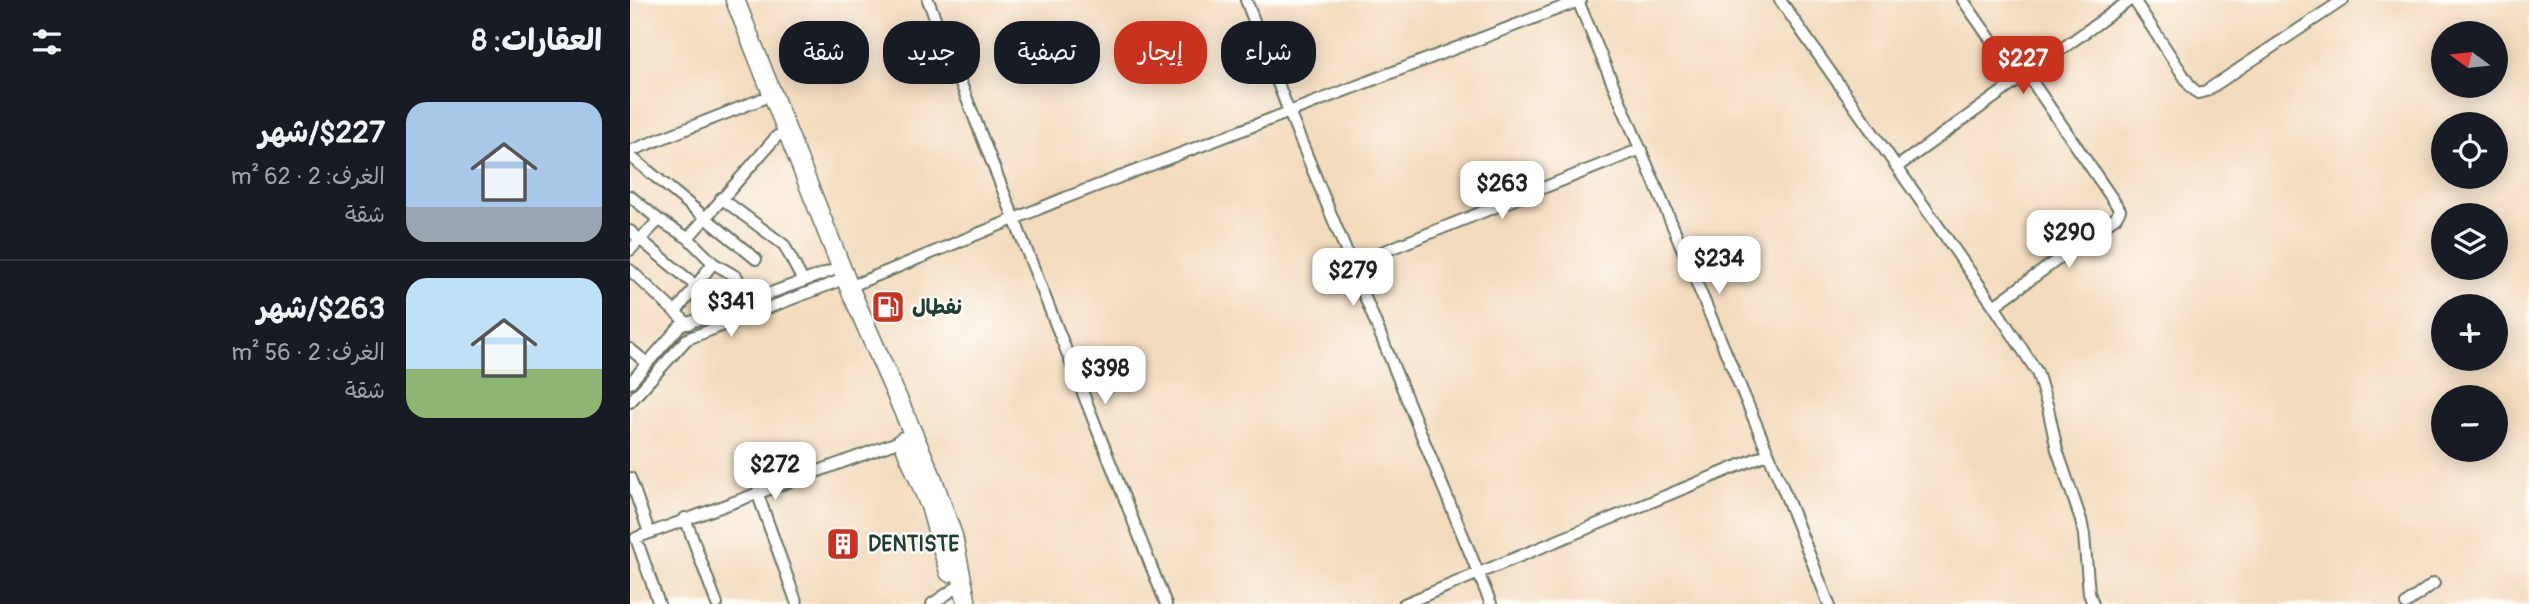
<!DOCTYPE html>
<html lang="ar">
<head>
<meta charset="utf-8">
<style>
	:root { --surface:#171b24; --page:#242831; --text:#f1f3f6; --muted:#9ea1a6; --line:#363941; --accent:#c8321e }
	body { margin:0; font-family:Pangolin,"Playpen Sans Arabic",sans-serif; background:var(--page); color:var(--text); direction:rtl; height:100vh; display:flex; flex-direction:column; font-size:26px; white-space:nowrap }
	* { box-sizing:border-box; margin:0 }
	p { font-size:23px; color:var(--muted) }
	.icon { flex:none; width:38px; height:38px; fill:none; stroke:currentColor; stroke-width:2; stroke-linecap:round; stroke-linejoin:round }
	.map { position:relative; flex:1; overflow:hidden; direction:ltr }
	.panel { display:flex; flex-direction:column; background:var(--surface); width:630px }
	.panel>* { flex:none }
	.top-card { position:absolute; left:21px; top:21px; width:665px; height:63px; direction:rtl; display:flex; gap:14px }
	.needle { width:46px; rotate:285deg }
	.controls { position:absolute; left:1801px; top:21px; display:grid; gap:14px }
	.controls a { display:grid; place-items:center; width:77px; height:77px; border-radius:50%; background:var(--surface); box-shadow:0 4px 18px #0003; font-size:35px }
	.price { position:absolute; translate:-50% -60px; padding:0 16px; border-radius:14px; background:#fff; color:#222; font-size:23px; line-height:46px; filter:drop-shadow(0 2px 4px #0008) }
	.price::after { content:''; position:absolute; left:50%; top:42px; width:21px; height:16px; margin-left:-10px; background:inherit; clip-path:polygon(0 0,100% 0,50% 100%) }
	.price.selected { background:var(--accent); color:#fff }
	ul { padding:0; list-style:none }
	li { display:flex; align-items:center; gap:21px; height:175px; padding:0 28px }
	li+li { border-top:2px solid var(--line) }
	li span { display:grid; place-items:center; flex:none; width:196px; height:140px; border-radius:21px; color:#555 }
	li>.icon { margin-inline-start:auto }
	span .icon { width:84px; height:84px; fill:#fffc; stroke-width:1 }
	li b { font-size:30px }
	h2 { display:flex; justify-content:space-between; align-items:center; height:84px; padding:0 28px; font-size:30px }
	.tag { padding:0 24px; border-radius:28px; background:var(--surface); box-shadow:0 4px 18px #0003; font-size:24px; line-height:63px }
	.tag.selected { background:var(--accent); color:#fff }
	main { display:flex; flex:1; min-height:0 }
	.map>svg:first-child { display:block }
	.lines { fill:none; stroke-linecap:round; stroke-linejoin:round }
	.minor-casing { stroke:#697464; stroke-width:14 }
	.primary-casing { stroke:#697464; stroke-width:21 }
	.minor { stroke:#fff; stroke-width:10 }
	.primary { stroke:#fff; stroke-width:18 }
	.labels { text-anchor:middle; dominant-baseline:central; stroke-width:5; stroke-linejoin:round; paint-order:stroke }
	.poi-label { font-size:21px; font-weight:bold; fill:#1f3d34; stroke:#fdfcf7; text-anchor:start }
</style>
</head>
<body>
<main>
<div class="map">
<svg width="1899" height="604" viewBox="0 0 1899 604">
	<rect width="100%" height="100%" fill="#fdfcf7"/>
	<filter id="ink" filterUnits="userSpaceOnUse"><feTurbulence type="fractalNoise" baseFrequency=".0143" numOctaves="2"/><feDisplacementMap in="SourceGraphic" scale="14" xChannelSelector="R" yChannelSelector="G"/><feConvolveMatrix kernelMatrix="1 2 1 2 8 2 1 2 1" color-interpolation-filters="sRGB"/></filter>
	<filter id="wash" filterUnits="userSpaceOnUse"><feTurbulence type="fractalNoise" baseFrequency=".00686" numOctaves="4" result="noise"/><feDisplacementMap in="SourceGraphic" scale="28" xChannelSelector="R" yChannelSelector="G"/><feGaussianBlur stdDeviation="1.57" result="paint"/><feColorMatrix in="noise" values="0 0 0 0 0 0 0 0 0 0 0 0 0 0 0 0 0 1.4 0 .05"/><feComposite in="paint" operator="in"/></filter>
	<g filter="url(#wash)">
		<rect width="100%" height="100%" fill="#f3dabc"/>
	</g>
	<g filter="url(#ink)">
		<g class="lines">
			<defs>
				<path id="minor" d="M298 0 536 604
					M616 0 659 112 861 604
					M1150 0 1364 306 1407 372 1418 408 1427 450 1451 520 1454 535 1459 593 1463 604
					M1333 0 1389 80
					M1504 0 1561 87 1568 93 1576 91 1713 0
					M948 1 1150 481 1199 604
					M0 151 132 99
					M0 156 126 259
					M1267 167 1500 0
					M0 196 29 220 58 238 83 263 107 277 116 302
					M91 198 154 245 173 281
					M0 231 66 286
					M58 238 147 136
					M0 250 29 220
					M722 264 1011 149
					M0 270 58 324
					M219 287 435 198 951 0
					M1364 306 1486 217 1490 210 1397 74
					M46 312 83 263
					M0 349 17 363
					M0 383 50 326 201 271
					M0 402 57 339 206 282
					M0 478 19 532
					M127 492 167 604
					M55 518 87 604
					M29 604 6 538 273 440
					M302 604 324 589
					M774 604 1137 454
					M1776 604 1804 583"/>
				<path id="primary" d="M105 0 219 287 302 477 323 536 337 604
					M273 441 300 506 319 572"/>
			</defs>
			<use href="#minor" class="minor-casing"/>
			<use href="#primary" class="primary-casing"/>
			<use href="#minor" class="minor"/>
			<use href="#primary" class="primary"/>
		</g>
	</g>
	<defs>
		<symbol id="fuel-square" viewBox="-11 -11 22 22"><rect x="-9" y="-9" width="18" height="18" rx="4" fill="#c8321e" stroke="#fdfcf7"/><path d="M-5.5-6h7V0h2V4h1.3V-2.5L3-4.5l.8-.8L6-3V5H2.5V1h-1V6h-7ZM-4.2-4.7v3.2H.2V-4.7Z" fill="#fff"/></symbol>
		<symbol id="building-square" viewBox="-11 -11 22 22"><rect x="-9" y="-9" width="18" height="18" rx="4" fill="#c8321e" stroke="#fdfcf7"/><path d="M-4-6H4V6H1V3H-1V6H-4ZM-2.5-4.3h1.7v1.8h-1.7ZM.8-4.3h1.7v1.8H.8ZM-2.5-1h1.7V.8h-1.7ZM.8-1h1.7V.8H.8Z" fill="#fff"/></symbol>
	</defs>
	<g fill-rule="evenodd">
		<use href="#fuel-square" x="239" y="288" width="38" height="38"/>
		<use href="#building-square" x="194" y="525" width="38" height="38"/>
	</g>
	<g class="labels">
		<g class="poi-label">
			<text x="282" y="307">نفطال</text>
			<text x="238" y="544">DENTISTE</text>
		</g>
	</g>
</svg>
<div class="controls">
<a><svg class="needle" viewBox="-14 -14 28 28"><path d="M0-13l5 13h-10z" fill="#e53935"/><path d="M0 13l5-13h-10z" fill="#9ea1a6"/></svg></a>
<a><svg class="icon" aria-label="locate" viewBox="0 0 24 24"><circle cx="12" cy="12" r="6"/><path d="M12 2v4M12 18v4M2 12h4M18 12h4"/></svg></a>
<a><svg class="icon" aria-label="layers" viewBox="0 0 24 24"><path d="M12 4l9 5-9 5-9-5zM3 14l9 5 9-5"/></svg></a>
<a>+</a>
<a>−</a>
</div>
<b class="price selected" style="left:1393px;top:96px">$227</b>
<b class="price" style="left:872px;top:221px">$263</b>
<b class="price" style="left:1439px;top:270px">$290</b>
<b class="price" style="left:1089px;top:296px">$234</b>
<b class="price" style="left:723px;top:308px">$279</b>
<b class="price" style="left:101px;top:339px">$341</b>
<b class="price" style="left:475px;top:406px">$398</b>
<b class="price" style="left:145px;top:502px">$272</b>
<div class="top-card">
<a class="tag">شراء</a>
<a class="tag selected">إيجار</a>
<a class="tag">تصفية</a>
<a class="tag">جديد</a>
<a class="tag">شقة</a>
</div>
</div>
<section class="panel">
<h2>العقارات: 8<svg class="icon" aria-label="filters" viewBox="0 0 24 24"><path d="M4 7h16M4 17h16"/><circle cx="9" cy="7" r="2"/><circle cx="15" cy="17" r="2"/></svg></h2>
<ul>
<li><span style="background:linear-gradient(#a9c7e8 75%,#9aa5b1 0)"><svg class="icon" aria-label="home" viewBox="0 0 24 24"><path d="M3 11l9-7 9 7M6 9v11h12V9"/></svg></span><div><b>$227/شهر</b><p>الغرف: 2 · 62 m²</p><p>شقة</p></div></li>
<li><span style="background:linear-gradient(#bfe0f5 65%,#8fb573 0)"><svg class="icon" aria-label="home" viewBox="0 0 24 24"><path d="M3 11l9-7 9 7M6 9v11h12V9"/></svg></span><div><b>$263/شهر</b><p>الغرف: 2 · 56 m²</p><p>شقة</p></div></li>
</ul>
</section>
</main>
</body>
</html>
